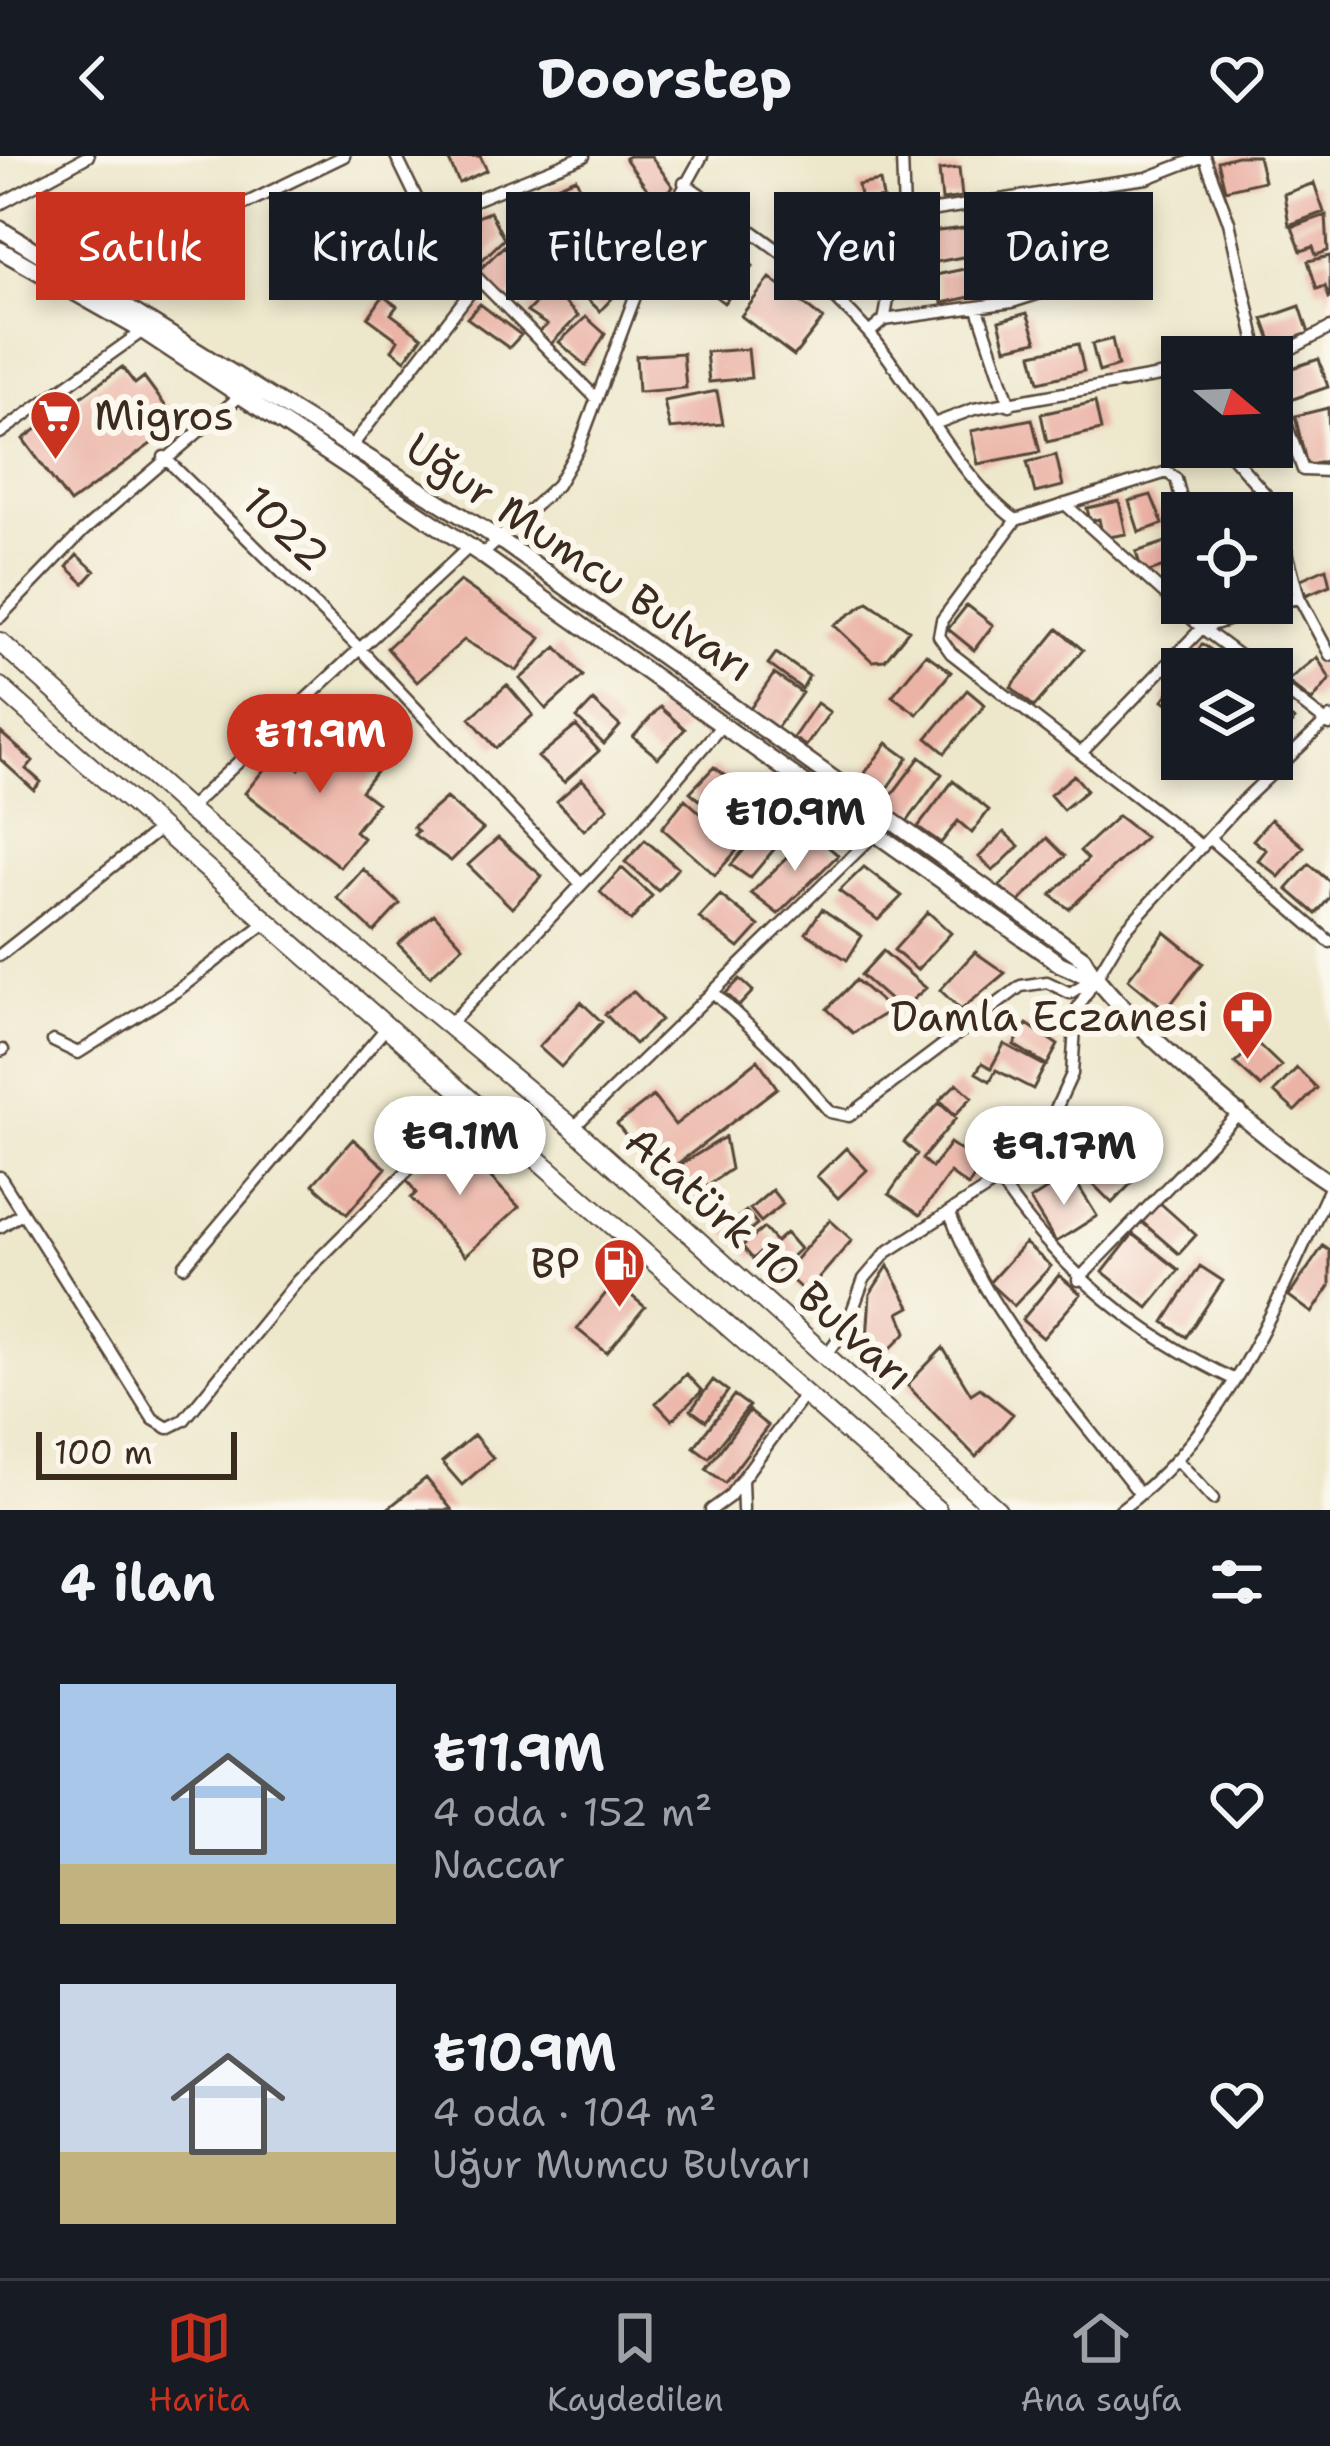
<!DOCTYPE html>
<html lang="tr">
<head>
<meta charset="utf-8">
<style>
	:root { --surface:#171b24; --page:#20242c; --text:#f1f3f6; --muted:#9ea1a6; --line:#363941; --accent:#c8321e }
	body { margin:0; font-family:"Shantell Sans",sans-serif; background:var(--page); color:var(--text); height:100vh; display:flex; flex-direction:column; font-size:45px; white-space:nowrap }
	* { box-sizing:border-box; margin:0 }
	p { font-size:39px; color:var(--muted) }
	.icon { flex:none; width:66px; height:66px; fill:none; stroke:currentColor; stroke-width:2; stroke-linecap:round; stroke-linejoin:round }
	.map { position:relative; height:1354px; overflow:hidden }
	.drawer { display:flex; flex-direction:column; background:var(--surface); flex:1 }
	.drawer>* { flex:none }
	.hud { position:absolute; left:36px; top:36px; width:1260px; height:108px; display:flex; gap:24px }
	.needle { width:78px; rotate:109deg }
	.controls { position:absolute; left:1161px; top:180px; display:grid; gap:24px }
	.controls a { display:grid; place-items:center; width:132px; height:132px; border-radius:0px; background:var(--surface); box-shadow:0 6px 18px #0003; font-size:60px }
	.scale { position:absolute; left:36px; bottom:30px; width:201px; box-sizing:border-box; padding-left:12px; border:6px solid #3b2a1e; border-top:0; font-size:33px; line-height:42px; white-space:nowrap; color:#3b2a1e; -webkit-text-stroke:9px #fbf7ec; paint-order:stroke }
	.price { position:absolute; translate:-50% -102px; padding:0 27px; border-radius:42px; background:#fff; color:#222; font-size:39px; line-height:78px; filter:drop-shadow(0 3px 6px #0008) }
	.price::after { content:''; position:absolute; left:50%; top:72px; width:36px; height:27px; margin-left:-18px; background:inherit; clip-path:polygon(0 0,100% 0,50% 100%) }
	.price.current { background:var(--accent); color:#fff }
	ul { padding:0; list-style:none }
	li { display:flex; align-items:center; gap:36px; height:300px; padding:0 60px }
	li span { display:grid; place-items:center; flex:none; width:336px; height:240px; border-radius:0px; color:#555 }
	li>.icon { margin-inline-start:auto }
	span .icon { width:144px; height:144px; fill:#fffc; stroke-width:1 }
	li b { font-size:51px }
	h2 { display:flex; justify-content:space-between; align-items:center; height:144px; padding:0 60px; font-size:51px }
	.tag { padding:0 42px; border-radius:0px; background:var(--surface); box-shadow:0 6px 18px #0003; font-size:42px; line-height:108px }
	.tag.current { background:var(--accent); color:#fff }
	header { display:flex; justify-content:space-between; align-items:center; height:156px; padding:0 60px; background:var(--surface); font-size:54px; font-weight:700 }
	.menu { display:flex; justify-content:space-around; align-items:center; height:168px; border-top:3px solid var(--line); background:var(--surface); font-size:33px; color:var(--muted) }
	.menu a { display:grid; justify-items:center; gap:6px }
	.menu .current { color:var(--accent) }
	.map>svg:first-child { display:block }
	.building { fill:#ebb2a6 }
	.lines { fill:none; stroke-linecap:round; stroke-linejoin:round }
	.street-casing { stroke:#564638; stroke-width:15 }
	.secondary-casing { stroke:#564638; stroke-width:20 }
	.highway-casing { stroke:#564638; stroke-width:22 }
	.street { stroke:#fff; stroke-width:10 }
	.secondary { stroke:#fff; stroke-width:15 }
	.highway { stroke:#fff; stroke-width:18 }
	.labels { text-anchor:middle; dominant-baseline:central; stroke-width:12; stroke-linejoin:round; paint-order:stroke }
	.poi-label { font-size:42px; fill:#3b2a1e; stroke:#fbf7ec; text-anchor:end }
	.street-label { font-size:42px; fill:#3b2a1e; stroke:#fbf7ec }
</style>
</head>
<body>
<header><svg class="icon" aria-label="back" viewBox="0 0 24 24"><path d="M15 5l-7 7 7 7"/></svg>Doorstep<svg class="icon" aria-label="heart" viewBox="0 0 24 24"><path d="M12 20l-8-8c-3-5 5-10 8-4 3-6 11-1 8 4z"/></svg></header>
<div class="map">
<svg width="1330" height="1354" viewBox="0 0 1330 1354">
	<rect width="100%" height="100%" fill="#fbf7ec"/>
	<filter id="ink" filterUnits="userSpaceOnUse"><feTurbulence type="fractalNoise" baseFrequency=".00833" numOctaves="2"/><feDisplacementMap in="SourceGraphic" scale="24" xChannelSelector="R" yChannelSelector="G"/><feConvolveMatrix kernelMatrix="1 2 1 2 8 2 1 2 1" color-interpolation-filters="sRGB"/></filter>
	<filter id="wash" filterUnits="userSpaceOnUse"><feTurbulence type="fractalNoise" baseFrequency=".004" numOctaves="4" result="noise"/><feDisplacementMap in="SourceGraphic" scale="48" xChannelSelector="R" yChannelSelector="G"/><feGaussianBlur stdDeviation="2.7" result="paint"/><feColorMatrix in="noise" values="0 0 0 0 0 0 0 0 0 0 0 0 0 0 0 0 0 1.4 0 .05"/><feComposite in="paint" operator="in"/></filter>
	<g filter="url(#wash)">
		<rect width="100%" height="100%" fill="#ede7cb"/>
		<g id="blocks">
			<path class="building" d="M447 0H480L487 14 459 27Z
				M629 0H651L673 31 655 44 625 2Z
				M1237 0H1258L1264 25 1225 34 1218 5Z
				M959 12 962 41 942 44 939 14Z
				M576 22 588 50 561 71 544 35Z
				M880 25 883 42 861 46 858 29Z
				M1314 27 1324 56 1289 69 1284 38Z
				M490 56 504 83 482 104 456 77 461 67Z
				M1044 57 1054 85 1020 89 1016 61Z
				M1326 59 1328 95 1316 99 1313 91 1301 95 1292 71Z
				M1004 64 1011 92 980 98 974 71Z
				M927 68 928 76 966 72 973 99 910 111 903 72Z
				M700 69 753 110 724 147 671 107Z
				M504 90 510 96 516 90 531 105 523 113 530 121 506 145 477 116Z
				M570 90 618 136 600 155 552 109Z
				M1072 96 1087 113 1056 121 1052 101Z
				M1037 98 1042 126 1014 132 1008 103Z
				M1330 100V141L1329 142 1325 130 1317 133 1308 105Z
				M1002 105 1008 133 942 147 936 119Z
				M770 122 823 163 794 200 741 160Z
				M550 132 578 160 551 188 539 176 547 169 527 156Z
				M383 140 397 150 391 158 422 181 405 204 392 194 398 184 368 162Z
				M480 148 521 179 509 192 467 162Z
				M1300 150 1309 177 1273 190 1263 163Z
				M1027 157 1037 185 1006 192 999 165Z
				M586 161 605 178 586 210 559 186Z
				M1112 183 1118 210 1099 216 1092 188Z
				M1078 188 1084 215 1039 226 1032 198Z
				M748 193 751 222 709 226 706 196Z
				M683 197 686 232 638 236 636 200Z
				M1319 203 1328 231 1287 245 1277 217Z
				M122 211 135 228 144 221 172 259 161 267 170 274 70 347 23 283Z
				M717 235 723 268 670 273 664 245Z
				M1095 246 1101 274 1047 286 1041 258Z
				M1328 252 1330 304 1307 310 1295 260Z
				M1032 263 1040 296 978 308 971 275Z
				M1056 299 1063 330 1035 337 1027 306Z
				M1151 339 1163 368 1139 376 1129 345Z
				M1119 345 1126 378 1103 382 1099 363 1090 365 1087 352Z
				M1169 385 1176 407 1143 418 1136 396Z
				M77 399 95 415 84 427 67 411Z
				M1326 412 1330 429 1306 439 1299 424Z
				M460 425 541 482 517 515 464 484 417 526 387 492Z
				M868 446 909 474 885 504 872 505 834 469Z
				M967 449 993 469 974 494 948 473Z
				M1058 473 1083 494 1034 551 1011 531Z
				M1202 488 1233 508 1229 513 1189 509Z
				M557 491 583 520 546 553 520 523Z
				M776 497 809 520 802 533 768 508Z
				M926 498 951 516 917 558 892 540Z
				M1317 501 1330 523 1312 545 1287 525Z
				M774 518 802 537 777 572 750 553Z
				M1182 519V558L1163 544Z
				M507 529 533 559 496 592 470 562Z
				M967 534 985 549 945 597 927 582Z
				M593 545 620 570 604 588 577 562Z
				M817 547 830 556 806 590 793 582Z
				M660 551 685 573 658 602 633 581Z
				M1272 551 1294 564 1278 588 1272 584Z
				M576 570 599 595 564 626 538 601Z
				M330 573 379 612 361 635 377 647 355 675 363 682 340 711 245 637 278 596 299 613Z
				M0 576 33 605 26 613 41 626 34 634 0 603Z
				M887 587 908 602 878 645 857 628Z
				M920 601 942 618 907 666 884 649Z
				M714 611 762 647 738 677 690 636Z
				M1074 619 1087 634 1063 654 1050 639Z
				M582 623 608 652 584 674 557 645Z
				M953 625 989 654 972 677 958 665 941 687 918 671Z
				M446 642 483 673 451 705 414 679 418 675 413 671Z
				M685 643 739 692 715 719 662 672Z
				M779 653 797 666 750 722 731 709Z
				M1118 660 1145 681 1069 753 1051 739 1088 703 1080 695Z
				M1271 663 1304 691 1279 721 1258 704 1266 694 1253 684Z
				M1004 676 1019 690 993 715 979 701Z
				M812 677 838 699 778 758 751 737Z
				M498 682 542 720 512 752 468 709Z
				M1047 682 1065 700 1017 748 1000 730Z
				M645 684 678 712 658 735 625 706Z
				M1309 708 1330 726V741L1316 758 1287 733Z
				M864 711 902 740 878 764 839 735Z
				M622 712 652 740 631 765 600 736Z
				M363 713 400 748 374 776 337 742Z
				M720 739 759 770 739 792 699 762Z
				M822 753 862 780 847 804 806 777Z
				M928 756 951 777 917 814 894 794Z
				M434 758 463 790 430 820 398 788Z
				M1165 776 1203 807 1166 854 1128 823Z
				M883 795 926 832 901 854 861 819Z
				M975 796 1005 817 961 854 940 834Z
				M740 823 753 835 739 850 726 837Z
				M856 824 891 854 853 877 827 853Z
				M633 835 661 864 635 888 605 858Z
				M581 846 602 866 561 911 539 891Z
				M1027 868 1058 889 1047 909 1014 889Z
				M1257 887 1281 910 1261 931 1235 907Z
				M1004 888 1045 910 1033 933 996 914 990 925 976 917 982 907 991 912Z
				M758 904 777 932 659 1022 617 968 653 940 675 969Z
				M1297 912 1317 932 1295 955 1274 936Z
				M957 927 972 941 955 959 940 944Z
				M939 947 956 962 922 1003 932 1012 950 987 982 1009 968 1030 950 1017 920 1059 889 1038 917 998 904 986Z
				M1128 977 1154 1004 1112 1047 1085 1020Z
				M725 981 731 1013 685 1045 664 1019Z
				M353 983 386 1012 347 1058 313 1028Z
				M457 986 519 1051 465 1100 411 1042 416 1037 405 1021Z
				M846 992 867 1014 838 1042 817 1020Z
				M1071 1018 1097 1060 1056 1086 1030 1044Z
				M772 1034 783 1048 761 1066 750 1053Z
				M1159 1046 1196 1079 1179 1098 1142 1066Z
				M746 1055 757 1068 735 1087 724 1073Z
				M830 1064 852 1084 806 1137 784 1117Z
				M764 1072 776 1086 786 1077 800 1093 777 1114 761 1096 753 1103 742 1090Z
				M1133 1078 1179 1114 1148 1152 1103 1116Z
				M1025 1087 1051 1110 1014 1150 989 1127Z
				M1323 1090 1330 1095V1130L1312 1157 1289 1140Z
				M888 1110 910 1151 899 1157 907 1176 875 1208 867 1184 870 1138Z
				M1200 1110 1223 1125 1186 1181 1164 1166Z
				M1059 1119 1081 1138 1043 1182 1022 1164Z
				M615 1126 645 1151 607 1197 577 1173Z
				M943 1192 971 1238 980 1232 1013 1258 976 1301 907 1229Z
				M686 1218 702 1235 672 1264 656 1247Z
				M713 1224 728 1235 706 1265 691 1254Z
				M734 1239 749 1250 709 1302 694 1291Z
				M749 1255 768 1270 725 1327 706 1313Z
				M474 1279 493 1302 462 1329 442 1306Z
				M426 1322 452 1354H386Z"/>
		</g>
	</g>
	<g filter="url(#ink)">
		<use href="#blocks" fill-opacity="0" stroke="#564638" stroke-width="3"/>
		<g class="lines">
			<defs>
				<path id="street" d="M396 0 434 78 597 243
					M902 0 904 59
					M1204 0 1229 66 1259 201
					M684 27C749 73 816 116 869 177 915 231 959 323 1016 364L942 464 939 480 951 497 1202 691
					M0 48 88 0
					M428 69 447 55 584 0
					M83 126 344 0
					M978 153 1010 249
					M884 164C893 131 889 89 904 59L1089 30
					M869 177 884 164 1012 146 1103 117 1089 30 1147 22 1204 0
					M1272 203 1330 172
					M1272 229 1303 314 1330 315
					M934 268 974 253 1182 216
					M0 277 143 175
					M1224 291 1266 339 1280 370 1299 441 1330 499
					M349 294 478 126
					M164 301 359 492 580 727
					M1065 348 1202 472 1257 513
					M1016 364 1167 316 1176 323 1185 357
					M482 399 557 329 578 293 658 79 702 0
					M1207 447 1212 467
					M0 461 83 375 240 240
					M1272 524 1330 569
					M1083 595 1202 472 1299 441
					M188 653 469 391
					M1210 683 1330 786
					M0 799 161 672
					M713 836 786 905 830 956 849 960 1021 830 1047 826 1070 837 1091 824
					M447 871 632 675 722 569
					M53 885 78 897 178 834 268 765
					M0 895 3 894
					M573 972 876 677
					M0 1021 153 1263 168 1272 184 1264 298 1124 474 948
					M999 1025C1062 1116 1135 1177 1235 1224
					M950 1058C988 1162 1073 1250 1139 1337
					M0 1071 21 1058
					M184 1110 386 872
					M1078 1124 1241 955
					M825 1201 846 1172 864 1123 887 1096 1006 1020 1047 972 1072 918 1076 855 1124 775 1242 646 1330 562
					M1176 1303 1213 1343
					M742 1324 743 1354
					M711 1354 729 1341 804 1239
					M1120 1354C1228 1275 1275 1149 1330 1032"/>
				<path id="secondary" d="M0 73 499 383 1083 802C1108 852 1278 995 1330 1027
					M0 94 143 175 482 399 1060 808 1094 823"/>
				<path id="highway" d="M0 486 188 653 573 972 997 1354
					M0 531 937 1354"/>
			</defs>
			<use href="#street" class="street-casing"/>
			<use href="#secondary" class="secondary-casing"/>
			<use href="#highway" class="highway-casing"/>
			<use href="#street" class="street"/>
			<use href="#secondary" class="secondary"/>
			<use href="#highway" class="highway"/>
		</g>
	</g>
	<defs>
		<symbol id="supermarket-pin" viewBox="-11 -11 22 30"><path d="M0 17L-7.5 6A9.5 9.5 0 1 1 7.5 6Z" fill="#c8321e" stroke="#fbf7ec"/><path d="M-6-5.5h2.5l.6 2H6L4.5 2H-2.5L-4.4-4H-6ZM-1.5 3.2a1.3 1.3 0 1 0 .1 0ZM3 3.2a1.3 1.3 0 1 0 .1 0Z" fill="#fff"/></symbol>
		<symbol id="pharmacy-pin" viewBox="-11 -11 22 30"><path d="M0 17L-7.5 6A9.5 9.5 0 1 1 7.5 6Z" fill="#c8321e" stroke="#fbf7ec"/><path d="M-2-6h4v4h4v4h-4v4h-4v-4h-4v-4h4Z" fill="#fff"/></symbol>
		<symbol id="fuel-pin" viewBox="-11 -11 22 30"><path d="M0 17L-7.5 6A9.5 9.5 0 1 1 7.5 6Z" fill="#c8321e" stroke="#fbf7ec"/><path d="M-5.5-6h7V0h2V4h1.3V-2.5L3-4.5l.8-.8L6-3V5H2.5V1h-1V6h-7ZM-4.2-4.7v3.2H.2V-4.7Z" fill="#fff"/></symbol>
	</defs>
	<g fill-rule="evenodd">
		<use href="#supermarket-pin" x="26" y="230" width="59" height="81"/>
		<use href="#pharmacy-pin" x="1218" y="830" width="59" height="81"/>
		<use href="#fuel-pin" x="590" y="1078" width="59" height="81"/>
	</g>
	<g class="labels">
		<g class="poi-label">
			<text x="94" y="259" text-anchor="start">Migros</text>
			<text x="1209" y="860">Damla Eczanesi</text>
			<text x="580" y="1107">BP</text>
		</g>
		<g class="street-label">
			<text transform="translate(286 372) rotate(44)">1022</text>
			<text transform="translate(580 401) rotate(34)">Uğur Mumcu Bulvarı</text>
			<text transform="translate(770 1102) rotate(42)">Atatürk 10 Bulvarı</text>
		</g>
	</g>
</svg>
<div class="controls">
<a><svg class="needle" viewBox="-14 -14 28 28"><path d="M0-13l5 13h-10z" fill="#e53935"/><path d="M0 13l5-13h-10z" fill="#9ea1a6"/></svg></a>
<a><svg class="icon" aria-label="locate" viewBox="0 0 24 24"><circle cx="12" cy="12" r="6"/><path d="M12 2v4M12 18v4M2 12h4M18 12h4"/></svg></a>
<a><svg class="icon" aria-label="layers" viewBox="0 0 24 24"><path d="M12 4l9 5-9 5-9-5zM3 14l9 5 9-5"/></svg></a>
</div>
<div class="scale">100 m</div>
<b class="price current" style="left:320px;top:640px">₺11.9M</b>
<b class="price" style="left:795px;top:718px">₺10.9M</b>
<b class="price" style="left:460px;top:1042px">₺9.1M</b>
<b class="price" style="left:1064px;top:1052px">₺9.17M</b>
<div class="hud">
<a class="tag current">Satılık</a>
<a class="tag">Kiralık</a>
<a class="tag">Filtreler</a>
<a class="tag">Yeni</a>
<a class="tag">Daire</a>
</div>
</div>
<section class="drawer">
<h2>4 ilan<svg class="icon" aria-label="filters" viewBox="0 0 24 24"><path d="M4 7h16M4 17h16"/><circle cx="9" cy="7" r="2"/><circle cx="15" cy="17" r="2"/></svg></h2>
<ul>
<li><span style="background:linear-gradient(#a9c7e8 75%,#c2b280 0)"><svg class="icon" aria-label="home" viewBox="0 0 24 24"><path d="M3 11l9-7 9 7M6 9v11h12V9"/></svg></span><div><b>₺11.9M</b><p>4 oda · 152 m²</p><p>Naccar</p></div><svg class="icon" aria-label="heart" viewBox="0 0 24 24"><path d="M12 20l-8-8c-3-5 5-10 8-4 3-6 11-1 8 4z"/></svg></li>
<li><span style="background:linear-gradient(#c9d6e8 70%,#c2b280 0)"><svg class="icon" aria-label="home" viewBox="0 0 24 24"><path d="M3 11l9-7 9 7M6 9v11h12V9"/></svg></span><div><b>₺10.9M</b><p>4 oda · 104 m²</p><p>Uğur Mumcu Bulvarı</p></div><svg class="icon" aria-label="heart" viewBox="0 0 24 24"><path d="M12 20l-8-8c-3-5 5-10 8-4 3-6 11-1 8 4z"/></svg></li>
</ul>
</section>
<nav class="menu">
<a class="current"><svg class="icon" aria-label="map" viewBox="0 0 24 24"><path d="M3 6l6-2 6 2 6-2v14l-6 2-6-2-6 2zM9 4v14M15 6v14"/></svg>Harita</a>
<a><svg class="icon" aria-label="saved" viewBox="0 0 24 24"><path d="M7 4h10v16l-5-4-5 4z"/></svg>Kaydedilen</a>
<a><svg class="icon" aria-label="home" viewBox="0 0 24 24"><path d="M3 11l9-7 9 7M6 9v11h12V9"/></svg>Ana sayfa</a>
</nav>
</body>
</html>
